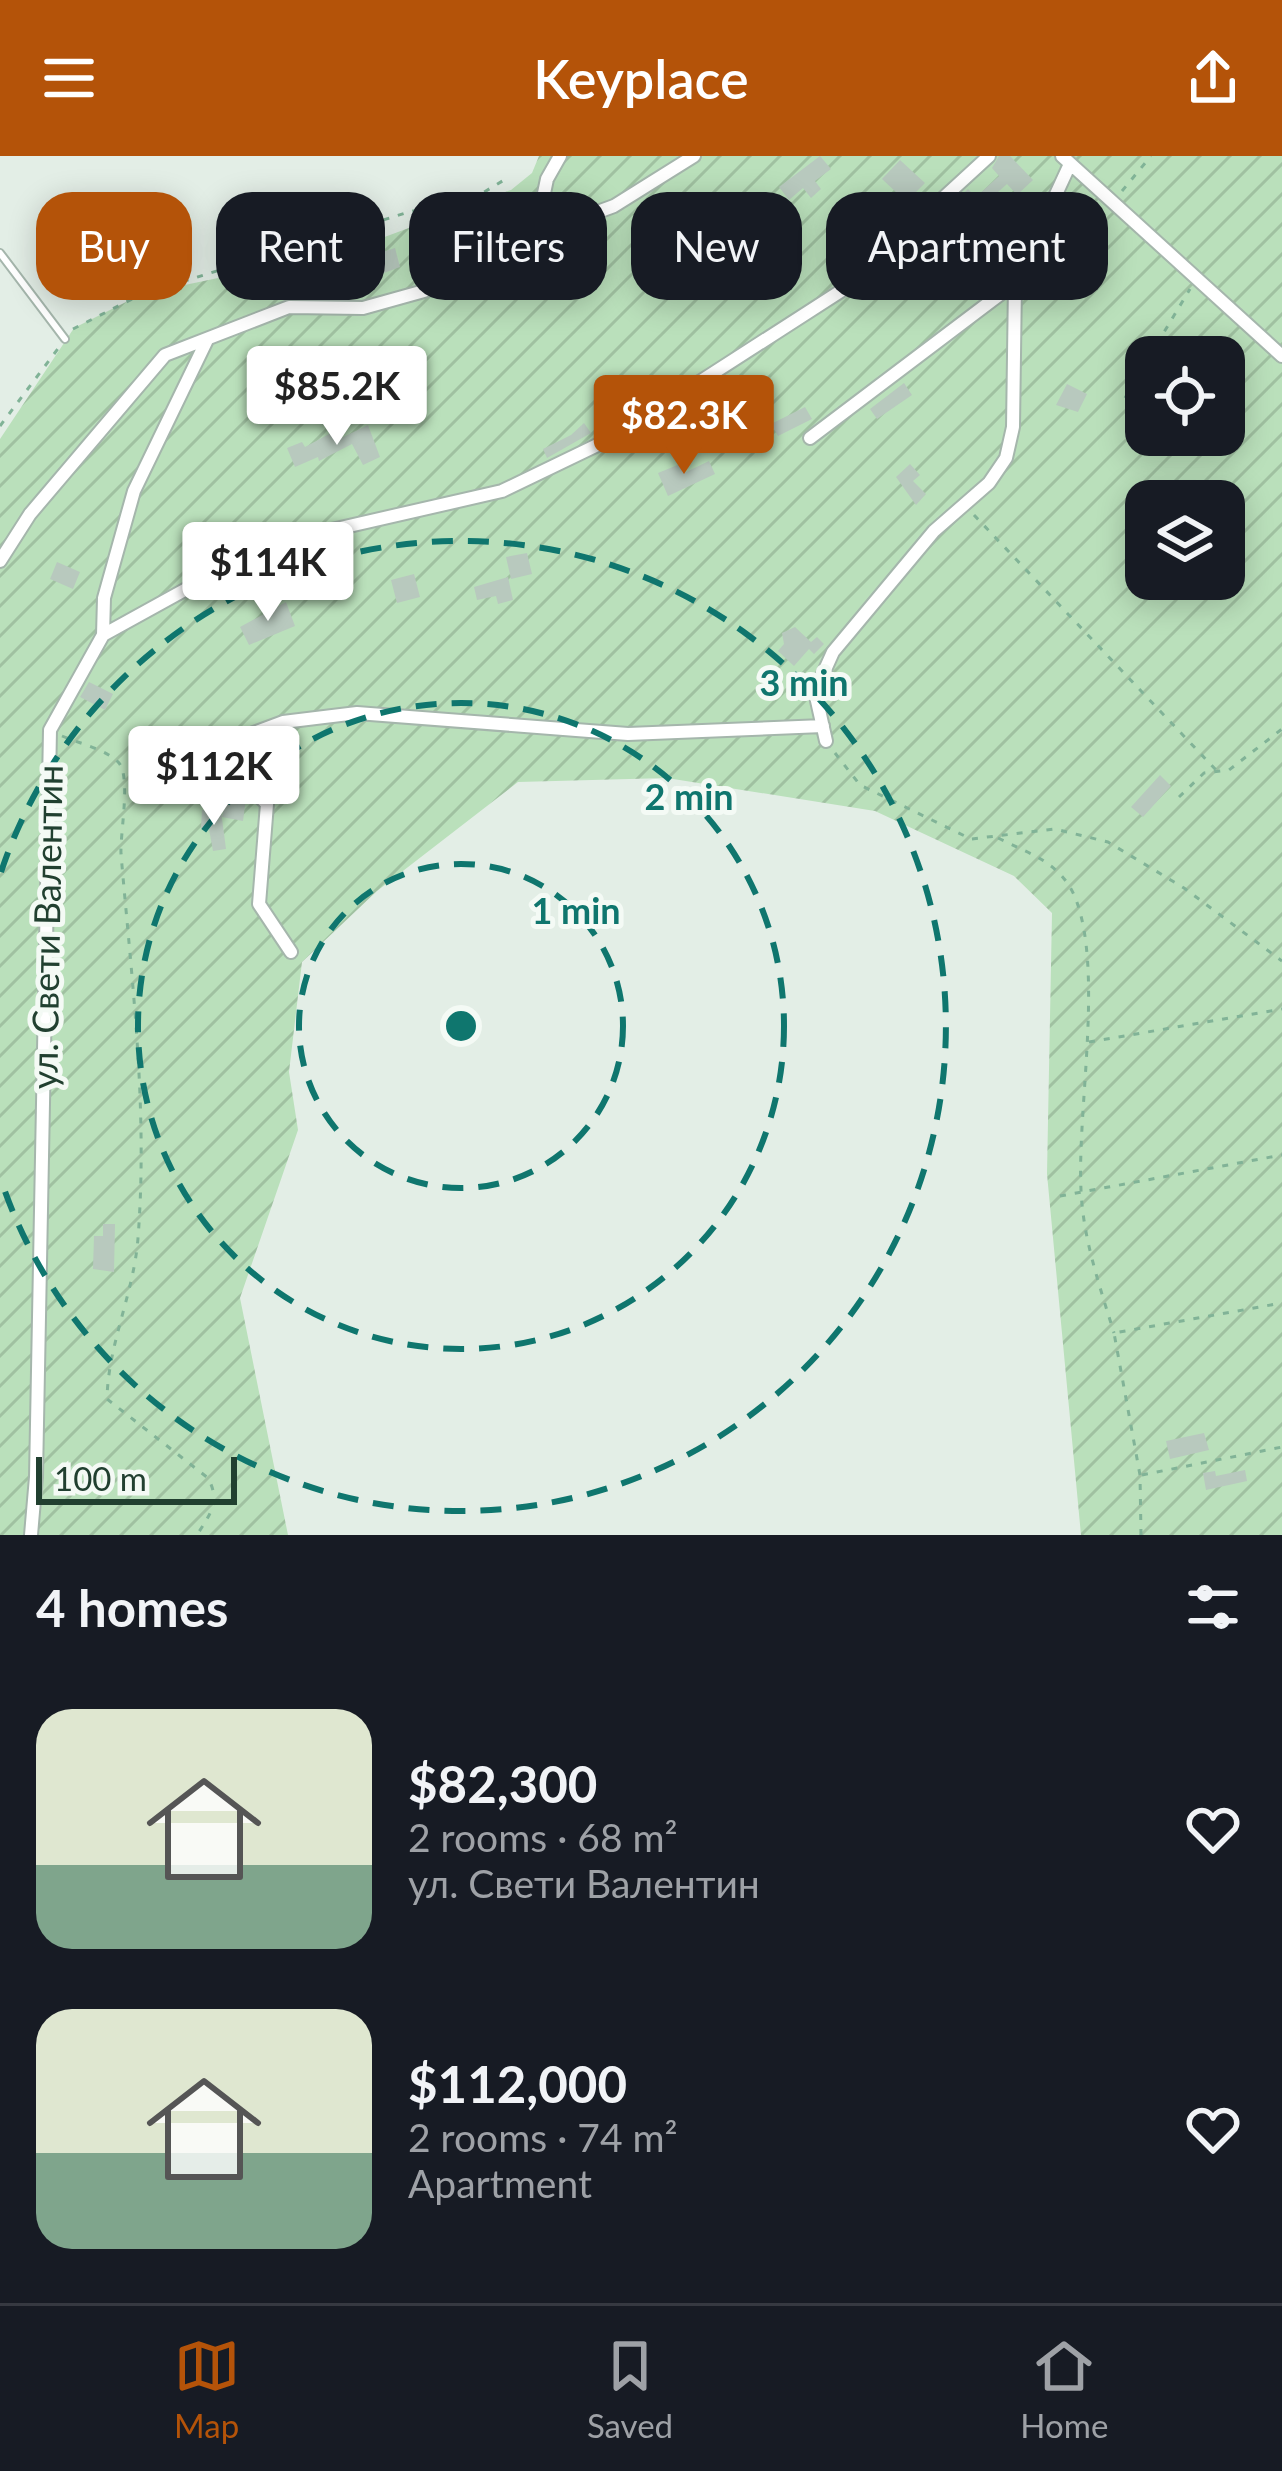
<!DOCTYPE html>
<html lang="en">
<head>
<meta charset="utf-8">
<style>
	:root { --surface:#171b24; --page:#242831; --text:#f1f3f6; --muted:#9ea1a6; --line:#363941; --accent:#b45309 }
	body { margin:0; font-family:Lato,sans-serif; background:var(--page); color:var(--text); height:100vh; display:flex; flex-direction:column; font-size:45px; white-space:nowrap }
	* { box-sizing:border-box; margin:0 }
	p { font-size:39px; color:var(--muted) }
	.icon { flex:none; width:66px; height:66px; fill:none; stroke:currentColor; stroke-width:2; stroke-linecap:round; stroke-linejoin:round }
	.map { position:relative; height:1379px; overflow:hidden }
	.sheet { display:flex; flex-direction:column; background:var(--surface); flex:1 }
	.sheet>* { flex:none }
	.guide { position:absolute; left:36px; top:36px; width:1212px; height:108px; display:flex; gap:24px }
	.buttons { position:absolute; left:1125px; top:180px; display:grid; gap:24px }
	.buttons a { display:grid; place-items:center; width:120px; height:120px; border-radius:24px; background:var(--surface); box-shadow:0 6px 30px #0003; font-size:60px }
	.scale { position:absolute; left:36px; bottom:30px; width:201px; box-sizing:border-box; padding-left:12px; border:6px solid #214030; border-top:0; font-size:33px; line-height:42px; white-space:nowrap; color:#214030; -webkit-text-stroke:9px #f4faf5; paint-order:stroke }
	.price { position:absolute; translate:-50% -102px; padding:0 27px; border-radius:12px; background:#fff; color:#222; font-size:39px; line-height:78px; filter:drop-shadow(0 3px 6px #0008) }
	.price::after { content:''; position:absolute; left:50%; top:72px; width:36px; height:27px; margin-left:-18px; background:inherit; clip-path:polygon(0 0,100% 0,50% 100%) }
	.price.current { background:var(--accent); color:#fff }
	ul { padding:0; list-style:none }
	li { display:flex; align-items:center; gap:36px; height:300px; padding:0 36px }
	li span { display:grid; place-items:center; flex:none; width:336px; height:240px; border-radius:36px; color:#555 }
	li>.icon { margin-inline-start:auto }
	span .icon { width:144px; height:144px; fill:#fffc; stroke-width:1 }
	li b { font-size:51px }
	h2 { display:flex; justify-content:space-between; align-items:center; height:144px; padding:0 36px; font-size:51px }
	.chip { padding:0 42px; border-radius:36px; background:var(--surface); box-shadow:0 6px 30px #0003; font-size:42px; line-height:108px }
	.chip.current { background:var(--accent); color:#fff }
	header { display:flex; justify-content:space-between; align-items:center; height:156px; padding:0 36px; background:var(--accent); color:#fff; font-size:54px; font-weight:600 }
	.dock { display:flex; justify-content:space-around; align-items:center; height:168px; border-top:3px solid var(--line); background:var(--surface); font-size:33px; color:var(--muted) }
	.dock a { display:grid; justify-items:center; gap:6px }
	.dock .current { color:var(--accent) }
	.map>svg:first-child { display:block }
	.garden { fill:url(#garden-furrows); fill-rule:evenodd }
	.building { fill:#b8c9be }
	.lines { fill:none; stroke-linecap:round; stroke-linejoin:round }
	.lane-casing { stroke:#a5b6ac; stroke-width:10 }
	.street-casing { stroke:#a5b6ac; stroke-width:16 }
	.path { stroke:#81b397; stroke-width:3; stroke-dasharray:6 9; stroke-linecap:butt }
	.lane { stroke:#fff; stroke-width:6 }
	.street { stroke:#fff; stroke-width:12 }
	.ring { fill:none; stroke:#0f766e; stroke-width:6; stroke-dasharray:21 15 }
	.labels { text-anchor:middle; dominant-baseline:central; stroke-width:10; stroke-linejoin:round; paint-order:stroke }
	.street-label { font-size:36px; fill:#214030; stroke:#f4faf5 }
	.centre { fill:#0f766e; stroke:#f4faf5; stroke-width:6 }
	.ring-label { font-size:36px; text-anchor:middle; font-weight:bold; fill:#0f766e; stroke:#f4faf5; stroke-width:10; stroke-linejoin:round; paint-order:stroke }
</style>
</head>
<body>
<header><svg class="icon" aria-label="menu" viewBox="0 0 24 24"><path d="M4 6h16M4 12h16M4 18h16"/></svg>Keyplace<svg class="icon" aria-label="share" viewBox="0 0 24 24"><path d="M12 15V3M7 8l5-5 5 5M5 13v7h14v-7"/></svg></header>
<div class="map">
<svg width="1282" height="1379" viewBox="0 0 1282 1379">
	<defs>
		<pattern id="garden-furrows" width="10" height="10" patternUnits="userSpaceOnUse" patternTransform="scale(3)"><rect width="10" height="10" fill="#bae0bb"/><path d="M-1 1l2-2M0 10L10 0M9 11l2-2" fill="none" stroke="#a0c1a1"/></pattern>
	</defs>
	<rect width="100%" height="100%" fill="#e3eee6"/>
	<path class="garden" d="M539 0H1282V1379H1081L1047 1018 1052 757 1014 720 875 655 667 622 518 626 377 735 302 806 289 916 298 974 240 1142 288 1379H0V283L74 172 142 138 347 95 511 34 532 17ZM1146 201H1224V279H1146ZM1146 345H1224V423H1146Z"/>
	<path class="building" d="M820 0 831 13 815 25 821 33 811 42 803 32 789 44 779 31Z
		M999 0H1010L1033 24 1017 39 1007 28 979 53 984 58 973 67 955 46 968 33 976 41 999 20 992 12Z
		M900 4 925 27 916 36 924 43 914 53 882 23Z
		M395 92 400 111 357 127 352 106Z
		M904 227 912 239 877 263 870 253Z
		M1067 228 1087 238 1078 256 1056 249Z
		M805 251 812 263 778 280 771 268Z
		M584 267 591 277 547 302 543 293 571 279Z
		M368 269 380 301 363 309 352 288 319 305 318 301 295 311 287 292 302 286 305 291 331 277 335 285Z
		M709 305 715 318 668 340 658 317 680 308 684 317Z
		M910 308 920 319 913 325 926 338 916 349 896 321Z
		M527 397 532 418 511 423 506 401Z
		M57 406 80 416 73 433 50 423Z
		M414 418 420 441 397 447 391 424Z
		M508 421 513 444 498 448 496 440 477 444 474 431Z
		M286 446 295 470 249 489 240 471Z
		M795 471 811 486 817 481 824 488 814 498 809 493 794 510 778 495 784 488 782 477Z
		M89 526 113 538 105 554 80 541Z
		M1160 619 1171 630 1143 661 1131 651Z
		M228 632 237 633 246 642 243 665 222 661Z
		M202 654 221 655 226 693 213 695 209 673 201 672Z
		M103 1068H115L114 1116 93 1113 94 1080H103Z
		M1204 1277 1209 1294 1170 1303 1166 1285Z
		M1245 1314 1247 1325 1206 1334 1203 1317 1215 1315 1216 1320Z"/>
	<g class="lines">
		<defs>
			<path id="lane" d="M0 97 65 183"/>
			<path id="street" d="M560 0 547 23 539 61 554 72 614 50 694 0
				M1062 0 1282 200
				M810 282 1015 127
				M0 405 30 358 165 199 289 151 363 152 424 135 532 90 539 61
				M103 479 104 442 134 335 207 184
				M826 585 815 536 833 496 934 375 989 327 1006 302 1013 271 1015 127 1070 8
				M291 796 259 748 267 648 238 620 233 600 251 578 283 566 357 557 628 578 823 570
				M31 1379 36 1321 50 574 103 479 266 389 502 335 614 281 844 133 989 0"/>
		</defs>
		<use href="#lane" class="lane-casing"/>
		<use href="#street" class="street-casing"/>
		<path class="path" d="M1122 35 1151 0
			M73 173 142 138 409 56 476 41 509 21
			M1149 201 1190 133
			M1125 242 1146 207
			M0 270 60 190
			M974 359 1217 615
			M62 580C78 587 108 594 119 607 131 622 120 677 121 698 132 827 148 952 138 1082 134 1137 108 1188 107 1243L208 1322C221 1346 210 1358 197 1379
			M835 597 860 629 971 683 1055 673 1108 686 1184 732 1282 805
			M1179 641 1204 617 1229 614 1282 573
			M998 682C1030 698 1060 706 1075 741 1104 813 1077 953 1081 1034 1083 1083 1100 1131 1114 1177
			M1089 886 1282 853
			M1060 1040 1282 999
			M1142 1319 1282 1291
			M1141 1379 1140 1319 1114 1177 1282 1147"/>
		<use href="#lane" class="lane"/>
		<use href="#street" class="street"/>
	</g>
	<g class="ring">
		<circle cx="461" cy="870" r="162"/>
		<circle cx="461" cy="870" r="323"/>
		<path d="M1 716A485 485 0 1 1 1 1024"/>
	</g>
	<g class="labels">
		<g class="street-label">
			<text transform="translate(46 771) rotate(-89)">ул. Свети Валентин</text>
		</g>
	</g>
	<circle cx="461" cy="870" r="18" class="centre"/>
	<g class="ring-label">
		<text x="804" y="540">3 min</text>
		<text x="689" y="654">2 min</text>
		<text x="576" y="768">1 min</text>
	</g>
</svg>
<div class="buttons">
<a><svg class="icon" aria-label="locate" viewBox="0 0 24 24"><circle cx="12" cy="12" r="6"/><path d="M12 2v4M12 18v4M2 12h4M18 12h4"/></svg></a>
<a><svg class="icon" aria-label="layers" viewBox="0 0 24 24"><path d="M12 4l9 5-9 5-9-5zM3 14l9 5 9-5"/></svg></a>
</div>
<div class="scale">100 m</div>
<b class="price" style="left:337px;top:292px">$85.2K</b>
<b class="price current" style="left:684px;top:321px">$82.3K</b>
<b class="price" style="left:268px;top:468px">$114K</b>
<b class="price" style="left:214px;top:672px">$112K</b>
<div class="guide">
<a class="chip current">Buy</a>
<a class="chip">Rent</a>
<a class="chip">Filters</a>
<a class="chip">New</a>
<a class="chip">Apartment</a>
</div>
</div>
<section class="sheet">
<h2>4 homes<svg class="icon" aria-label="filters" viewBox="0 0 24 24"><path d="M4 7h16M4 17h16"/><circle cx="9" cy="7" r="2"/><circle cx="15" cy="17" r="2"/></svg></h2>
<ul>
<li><span style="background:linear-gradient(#dfe7d0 65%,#7fa58c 0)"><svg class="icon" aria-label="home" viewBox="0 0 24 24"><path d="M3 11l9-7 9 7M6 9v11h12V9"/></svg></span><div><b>$82,300</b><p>2 rooms · 68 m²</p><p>ул. Свети Валентин</p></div><svg class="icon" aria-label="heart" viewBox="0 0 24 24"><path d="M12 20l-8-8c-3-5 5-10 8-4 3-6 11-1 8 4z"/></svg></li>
<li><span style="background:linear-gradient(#dfe7d0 60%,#7fa58c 0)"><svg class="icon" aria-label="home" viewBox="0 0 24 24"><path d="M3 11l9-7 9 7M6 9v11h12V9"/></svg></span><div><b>$112,000</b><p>2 rooms · 74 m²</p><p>Apartment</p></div><svg class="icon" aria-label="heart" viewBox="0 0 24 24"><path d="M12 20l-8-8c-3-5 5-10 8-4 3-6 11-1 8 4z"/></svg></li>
</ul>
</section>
<nav class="dock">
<a class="current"><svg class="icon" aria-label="map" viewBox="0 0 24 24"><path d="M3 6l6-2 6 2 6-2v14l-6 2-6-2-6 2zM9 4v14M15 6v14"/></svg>Map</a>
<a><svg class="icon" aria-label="saved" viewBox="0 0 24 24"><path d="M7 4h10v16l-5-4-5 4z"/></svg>Saved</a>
<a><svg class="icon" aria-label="home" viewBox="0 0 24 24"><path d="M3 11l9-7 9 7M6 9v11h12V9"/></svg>Home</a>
</nav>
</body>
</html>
